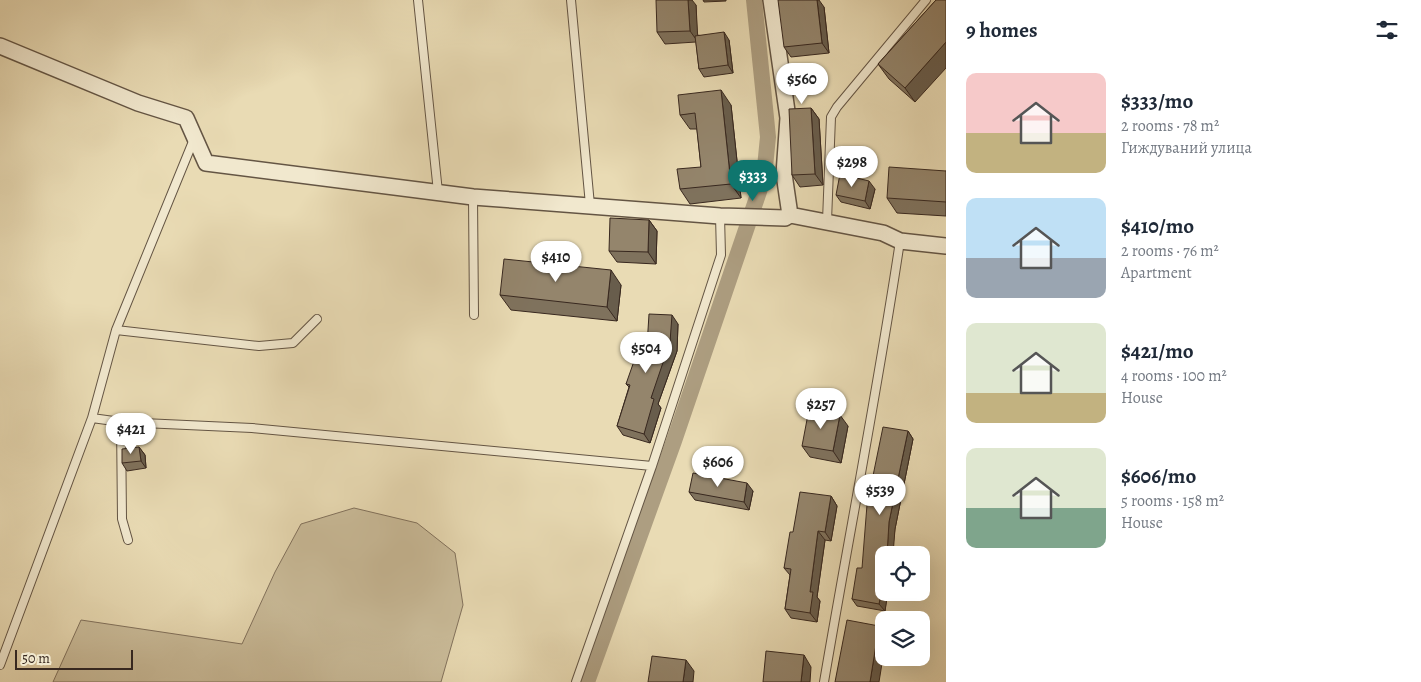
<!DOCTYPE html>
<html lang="en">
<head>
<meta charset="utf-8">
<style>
	:root { --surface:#fff; --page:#f6f6f7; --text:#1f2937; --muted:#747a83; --accent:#0f766e }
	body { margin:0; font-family:Alegreya,serif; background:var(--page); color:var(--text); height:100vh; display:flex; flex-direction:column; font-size:19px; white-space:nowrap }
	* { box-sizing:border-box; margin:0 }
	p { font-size:16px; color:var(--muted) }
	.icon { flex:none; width:28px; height:28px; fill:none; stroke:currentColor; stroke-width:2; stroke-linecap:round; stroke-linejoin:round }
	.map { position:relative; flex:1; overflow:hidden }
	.details { display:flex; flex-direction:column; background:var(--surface); width:475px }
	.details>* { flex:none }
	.controls { position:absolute; left:875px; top:546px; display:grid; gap:10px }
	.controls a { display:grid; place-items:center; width:55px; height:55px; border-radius:10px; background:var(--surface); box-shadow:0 5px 20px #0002; font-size:25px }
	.scale { position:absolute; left:15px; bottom:12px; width:118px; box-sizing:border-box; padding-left:5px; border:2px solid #38281f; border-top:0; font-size:14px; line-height:18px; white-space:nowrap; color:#38281f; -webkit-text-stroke:4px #f1e8ce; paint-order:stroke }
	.price { position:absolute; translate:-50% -42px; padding:0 11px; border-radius:18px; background:#fff; color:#222; font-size:16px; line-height:32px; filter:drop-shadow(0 1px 2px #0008) }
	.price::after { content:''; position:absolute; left:50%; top:30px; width:15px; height:11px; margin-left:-8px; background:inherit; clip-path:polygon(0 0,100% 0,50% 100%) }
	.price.active { background:var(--accent); color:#fff }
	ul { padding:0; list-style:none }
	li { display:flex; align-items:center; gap:15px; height:125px; padding:0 20px }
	li span { display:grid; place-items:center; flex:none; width:140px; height:100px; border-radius:10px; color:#555 }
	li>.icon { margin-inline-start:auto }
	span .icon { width:60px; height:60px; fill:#fffc; stroke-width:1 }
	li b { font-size:21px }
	h2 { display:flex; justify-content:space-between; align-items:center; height:60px; padding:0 20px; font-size:21px }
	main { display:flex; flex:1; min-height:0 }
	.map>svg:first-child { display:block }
	.green { fill:#cbbd9b; stroke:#82725d }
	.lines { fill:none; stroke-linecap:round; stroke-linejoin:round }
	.canal { stroke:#ad9e81; stroke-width:16 }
	.service-casing { stroke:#645544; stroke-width:10 }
	.minor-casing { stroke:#645544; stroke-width:18 }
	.service { stroke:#f1e8ce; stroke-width:8 }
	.minor { stroke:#f1e8ce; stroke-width:15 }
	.wall { fill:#7f725d; stroke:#38281f }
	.shaded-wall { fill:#685d4c; stroke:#38281f }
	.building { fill:#94856c; stroke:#38281f }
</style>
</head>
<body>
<main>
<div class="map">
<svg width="946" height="682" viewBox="0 0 946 682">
	<rect width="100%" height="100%" fill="#e9dbb4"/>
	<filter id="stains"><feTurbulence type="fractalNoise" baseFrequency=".004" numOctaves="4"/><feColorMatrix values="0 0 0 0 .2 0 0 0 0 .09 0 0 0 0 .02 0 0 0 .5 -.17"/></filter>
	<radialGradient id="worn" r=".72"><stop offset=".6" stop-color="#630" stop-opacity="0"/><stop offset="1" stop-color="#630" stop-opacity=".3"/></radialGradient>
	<path class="green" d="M354 508 417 523 455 553 463 605 441 682H53L81 620 242 644 275 572 301 524Z"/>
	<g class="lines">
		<path class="canal" d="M587 682 674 441 764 177 768 137 754 0"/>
		<defs>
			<path id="service" d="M418 0 438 192
				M571 0 590 205
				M473 197 474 315
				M827 221 831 117 837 107 926 0
				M116 330 259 346 293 343 317 319
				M92 418 116 330 194 139
				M121 422 122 519 128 540
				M0 665 92 418 121 422 252 428 652 466
				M576 682 652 466 721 255 720 216
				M824 682C849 535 878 388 900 241"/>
			<path id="minor" d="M771 0 788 118 784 174 790 215
				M0 46 138 103 186 118 206 163 473 197 720 216 785 218 790 215 883 233 900 241 946 246"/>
		</defs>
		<use href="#service" class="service-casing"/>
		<use href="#minor" class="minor-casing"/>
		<use href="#service" class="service"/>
		<use href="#minor" class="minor"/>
	</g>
	<path class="wall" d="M703 0H726V1L704 2Z
		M936 0 915 102 889 79 878 64Z
		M696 5 697 35 729 40 733 73 704 77 699 69 696 42 665 44 657 32Z
		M824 7 829 53 791 57 784 47Z
		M731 105 741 198 690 204 680 189 701 167 697 129H690L680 115Z
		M811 108 819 119 823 185 800 187 792 175Z
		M946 171V216L897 213 887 198Z
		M875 189 870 209 841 202 836 195Z
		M649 220 657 231 656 264 617 262 609 251Z
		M621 285 617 321 511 310 500 295Z
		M678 324 677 351 658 404 661 408 650 443 623 435 617 426 629 387 626 384 647 346Z
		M848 426 841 463 810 457 802 446Z
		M908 431 913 439 895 529 885 611 857 606 852 599Z
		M139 447 145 455 146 468 127 471 122 463Z
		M753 491 749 510 695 500 689 492Z
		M831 496 837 506 831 541 825 540 817 597 820 601 817 622 791 618 785 609 790 575 784 568Z"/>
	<path class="shaded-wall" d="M688 0H692L696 5 698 42 690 31Z
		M817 0H819L824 7 829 53 822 43Z
		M724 32 729 40 733 73 728 65Z
		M946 42V68L915 102 905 88Z
		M721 90 731 105 741 198 731 184Z
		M811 108 819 119 823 185 815 174Z
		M869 181 875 189 870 209 865 201Z
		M649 220 657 231 656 264 648 252Z
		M611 270 621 285 617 321 607 307Z
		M672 315 678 324 677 351 658 404 661 408 650 443 644 434 651 398Z
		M840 415 848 426 841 463 833 451Z
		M908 431 913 439 895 529 893 555H887L889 522Z
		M139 447 145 455 146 468 141 461Z
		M747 483 753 491 749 510 744 502Z
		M831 496 837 506 831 541 825 532Z
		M818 531 825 540 817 597 820 601 817 622 810 613V592Z
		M884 580V592H888L885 611 879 604Z
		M879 626 884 632V651L879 682H870Z
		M804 655 811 667 810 682H801Z
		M686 660 694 671 693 682H683Z"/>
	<path class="building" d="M656 0H688L690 31 657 32Z
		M778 0H817L822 43 784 47Z
		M936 0H946V42L905 88 878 64Z
		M724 32 728 65 699 69 695 36Z
		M721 90 731 184 680 189 677 169 701 167 695 113 680 115 678 95Z
		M811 108 815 174 792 175 789 109Z
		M889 167 946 171V202L887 198Z
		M840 174 869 181 865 201 836 195Z
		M610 218 649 220 648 252 609 251Z
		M504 259 611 270 607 307 500 295Z
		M649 314 672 315 670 342 651 398 654 399 644 434 617 426 630 385 626 384 640 344 647 346Z
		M809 409 840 415 833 451 802 446Z
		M883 427 908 431 889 522 887 555H884V580L879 604 852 599 857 568H862L867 505Z
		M139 447 141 461 122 463V449Z
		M693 473 747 483 744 502 689 492Z
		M800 492 831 496 825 532 818 531 810 592H813L810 613 785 609 791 569 784 568 790 532H793Z
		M847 620 879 626 870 682H835Z
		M766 651 804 655 801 682H763Z
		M652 656 686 660 683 682H648Z"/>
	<rect width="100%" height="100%" filter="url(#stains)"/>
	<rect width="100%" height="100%" fill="url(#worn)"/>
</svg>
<div class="controls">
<a><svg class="icon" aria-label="locate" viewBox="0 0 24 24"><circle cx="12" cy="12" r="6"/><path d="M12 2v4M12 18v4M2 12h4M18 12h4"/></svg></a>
<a><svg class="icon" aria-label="layers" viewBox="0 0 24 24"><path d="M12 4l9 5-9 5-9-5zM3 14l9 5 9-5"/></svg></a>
</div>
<div class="scale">50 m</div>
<b class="price" style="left:802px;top:105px">$560</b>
<b class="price" style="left:852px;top:188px">$298</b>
<b class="price active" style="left:753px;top:202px">$333</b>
<b class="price" style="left:556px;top:283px">$410</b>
<b class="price" style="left:646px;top:374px">$504</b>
<b class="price" style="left:821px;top:430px">$257</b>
<b class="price" style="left:131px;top:455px">$421</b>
<b class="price" style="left:718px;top:488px">$606</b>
<b class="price" style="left:880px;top:516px">$539</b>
</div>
<section class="details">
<h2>9 homes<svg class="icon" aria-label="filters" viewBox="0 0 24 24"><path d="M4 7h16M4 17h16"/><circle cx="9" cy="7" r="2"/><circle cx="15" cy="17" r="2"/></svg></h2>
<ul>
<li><span style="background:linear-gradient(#f6c9c9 60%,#c2b280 0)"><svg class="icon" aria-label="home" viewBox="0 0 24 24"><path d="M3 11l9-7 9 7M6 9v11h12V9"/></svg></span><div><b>$333/mo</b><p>2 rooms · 78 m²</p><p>Гиждуваний улица</p></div></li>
<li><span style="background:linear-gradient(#bfe0f5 60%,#9aa5b1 0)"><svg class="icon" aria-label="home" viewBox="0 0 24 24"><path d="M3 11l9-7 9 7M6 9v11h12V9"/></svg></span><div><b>$410/mo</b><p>2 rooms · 76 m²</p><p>Apartment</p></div></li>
<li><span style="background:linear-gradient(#dfe7d0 70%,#c2b280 0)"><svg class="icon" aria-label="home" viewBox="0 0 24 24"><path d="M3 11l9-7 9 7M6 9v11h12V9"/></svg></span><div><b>$421/mo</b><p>4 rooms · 100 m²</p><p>House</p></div></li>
<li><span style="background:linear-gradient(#dfe7d0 60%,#7fa58c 0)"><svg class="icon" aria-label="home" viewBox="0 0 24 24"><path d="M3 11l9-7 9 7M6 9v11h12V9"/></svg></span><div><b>$606/mo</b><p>5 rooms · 158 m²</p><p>House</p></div></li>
</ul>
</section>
</main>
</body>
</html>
